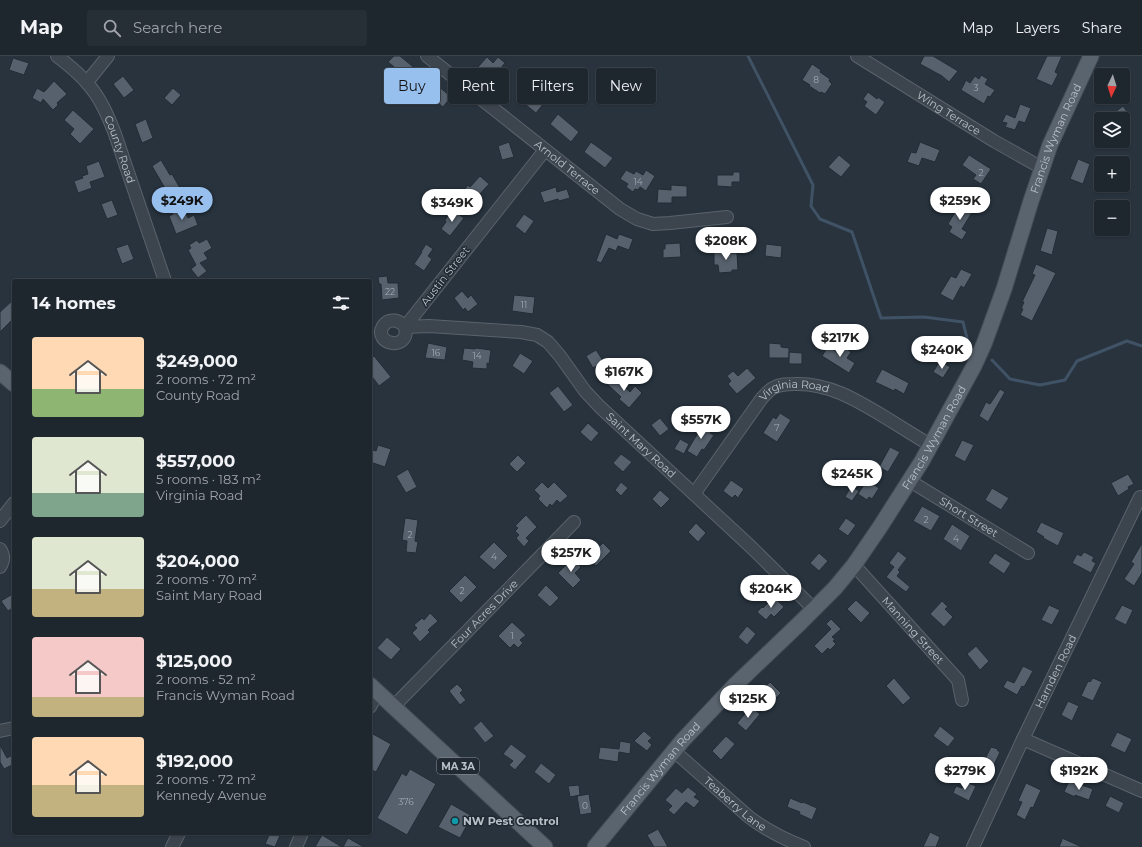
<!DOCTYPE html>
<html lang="en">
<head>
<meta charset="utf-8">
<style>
	:root { --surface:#1e262e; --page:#262e36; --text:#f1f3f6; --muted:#a1a5aa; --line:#3c434a; --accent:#98c0ee }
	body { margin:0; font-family:Montserrat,sans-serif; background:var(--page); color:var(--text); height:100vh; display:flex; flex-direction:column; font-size:15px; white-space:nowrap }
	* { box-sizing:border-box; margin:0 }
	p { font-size:13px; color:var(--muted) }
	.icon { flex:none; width:22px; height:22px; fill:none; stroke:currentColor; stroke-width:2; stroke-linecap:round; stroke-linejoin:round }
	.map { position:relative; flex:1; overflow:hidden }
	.side { position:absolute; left:12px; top:223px; width:360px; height:556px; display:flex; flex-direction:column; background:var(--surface); border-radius:4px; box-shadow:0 1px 3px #0004,0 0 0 1px var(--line) }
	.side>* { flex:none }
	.top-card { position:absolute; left:384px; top:12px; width:380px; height:36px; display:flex; gap:8px }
	.needle { width:26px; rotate:184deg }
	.controls { position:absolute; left:1094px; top:12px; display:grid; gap:8px }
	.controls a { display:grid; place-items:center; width:36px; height:36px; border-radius:4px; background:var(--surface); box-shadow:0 1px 3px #0004,0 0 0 1px var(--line); font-size:20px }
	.price { position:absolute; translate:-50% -34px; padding:0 9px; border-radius:14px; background:#fff; color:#222; font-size:13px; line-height:26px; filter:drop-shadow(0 1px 2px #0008) }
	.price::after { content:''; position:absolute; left:50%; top:24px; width:12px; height:9px; margin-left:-6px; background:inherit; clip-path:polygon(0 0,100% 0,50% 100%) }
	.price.active { background:var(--accent); color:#111 }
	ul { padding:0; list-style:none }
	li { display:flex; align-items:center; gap:12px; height:100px; padding:0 20px }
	li span { display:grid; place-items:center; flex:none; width:112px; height:80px; border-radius:4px; color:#555 }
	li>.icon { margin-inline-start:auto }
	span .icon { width:48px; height:48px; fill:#fffc; stroke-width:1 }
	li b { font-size:17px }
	h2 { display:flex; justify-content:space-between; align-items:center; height:48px; padding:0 20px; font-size:17px }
	.pill { padding:0 14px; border-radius:4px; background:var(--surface); box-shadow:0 1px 3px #0004,0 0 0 1px var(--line); font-size:14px; line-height:36px }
	.pill.active { background:var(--accent); color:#111 }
	header { display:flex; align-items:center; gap:24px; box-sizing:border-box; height:56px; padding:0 20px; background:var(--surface); border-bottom:1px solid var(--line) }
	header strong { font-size:19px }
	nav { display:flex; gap:22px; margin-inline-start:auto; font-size:14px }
	.search { width:280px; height:36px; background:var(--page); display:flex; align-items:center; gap:10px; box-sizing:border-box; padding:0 14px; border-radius:4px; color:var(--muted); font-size:15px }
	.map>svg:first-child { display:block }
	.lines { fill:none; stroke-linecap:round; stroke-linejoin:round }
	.stream { stroke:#405265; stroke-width:3 }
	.building { fill:#56616d; stroke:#232c35 }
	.minor-casing { stroke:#5a636b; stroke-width:14 }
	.major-casing { stroke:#454e57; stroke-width:17 }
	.minor { stroke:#3c454e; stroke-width:12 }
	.major { stroke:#5a646e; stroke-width:15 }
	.culture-dot { fill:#0f9aa8; stroke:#212a33; stroke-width:1.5 }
	.labels { text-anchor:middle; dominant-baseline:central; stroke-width:3; stroke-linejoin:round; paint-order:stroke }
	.number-label { font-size:9px; fill:#a0a8b1 }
	.shield { fill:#212a33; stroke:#8b939b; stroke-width:1 }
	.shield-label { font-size:10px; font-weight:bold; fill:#b8c0c8 }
	.street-label { font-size:11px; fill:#b8c0c8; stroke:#212a33 }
	.poi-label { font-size:11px; font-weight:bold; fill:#b8c0c8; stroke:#212a33; text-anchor:start }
</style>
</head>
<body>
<header>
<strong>Map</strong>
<div class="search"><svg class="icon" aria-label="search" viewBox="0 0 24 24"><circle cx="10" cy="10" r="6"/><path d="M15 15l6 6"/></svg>Search here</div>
<nav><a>Map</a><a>Layers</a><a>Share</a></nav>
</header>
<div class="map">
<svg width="1142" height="791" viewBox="0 0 1142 791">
	<rect width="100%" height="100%" fill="#28333e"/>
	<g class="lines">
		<path class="stream" d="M748 0 813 129 811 150 820 163 852 176 881 262 924 261 963 266 968 286
			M992 304 1010 323 1040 329 1065 324 1077 305 1127 285 1142 290"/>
	</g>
	<path class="building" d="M394 0H400L417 14 409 23 388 6Z
		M924 0H933L958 15 949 26 942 20 920 8Z
		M1047 0H1062L1055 16 1058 18 1052 30 1036 23Z
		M487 1 493 7 498 1 505 7 500 13 507 19 498 29 478 11Z
		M13 2 29 7 24 19 9 14Z
		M812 8 821 14 820 16 830 23 829 25 832 28 825 38 821 36 820 37 809 30 810 29 802 24Z
		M981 19 988 23 985 28 995 34 990 41 988 40 984 48 961 34 966 24 970 27 975 20 979 23Z
		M123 20 134 34 124 42 113 28Z
		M54 25 67 38 57 47 58 49 53 54 43 43 41 47 32 42 37 32 44 36Z
		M436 28 451 41 443 51 427 38Z
		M523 30 544 47 536 57 515 40Z
		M173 32 181 39 172 49 164 42Z
		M868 36 877 43 878 41 885 46 876 59 864 50 867 46 863 43Z
		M1020 48 1031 52 1025 67 1019 65 1015 74 1005 71 1007 67 1002 66 1006 58 1015 62Z
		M1123 50 1130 60 1126 63H1106Z
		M73 54 94 73 80 88 70 78 74 73 64 64Z
		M558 58 579 76 571 86 550 68Z
		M146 63 153 82 142 87 135 68Z
		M509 86 514 101 502 104 498 90Z
		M591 86 613 102 605 112 584 96Z
		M920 86 940 94 935 106 922 102 919 110 907 106 911 96 916 97Z
		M839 99 851 109 841 121 828 111Z
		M969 99 991 113 981 128 973 123 976 119 962 109Z
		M1078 103 1090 108 1083 128 1070 123Z
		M161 104 170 119 172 118 180 132 169 139 152 110Z
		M99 105 105 121 90 126 92 132 78 137 74 125 83 122 82 120 88 118 86 110Z
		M626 114 634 118 636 115 643 119 646 114 655 120 646 135 640 131 638 134 635 133 633 136 626 131 628 128 620 123Z
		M733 116H740V126H732V131L717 130V119H733Z
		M480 120 489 128 479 139 476 137 468 146 460 139 468 129 470 131Z
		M671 129 687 130V141H672V147H657L658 133 671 134Z
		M556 131 557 136 567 133 570 142 559 145 558 143 544 147 540 136Z
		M112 144 118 159 107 163 101 148Z
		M963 146 974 153 962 173 967 176 962 184 949 176 952 171 948 168 958 151 960 152Z
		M184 153 188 162 194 159 198 169 176 178 169 160 173 158 172 156 179 154 180 155Z
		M452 154 464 162 450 180 441 173 446 166 445 164Z
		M524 158 534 165 525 178 515 170Z
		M1047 172 1058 175 1052 199 1040 195Z
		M606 178 617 183 619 178 633 183 629 194 618 190 616 195 609 192 601 207 596 205Z
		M207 183 212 192 204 197 208 203 200 207 207 215 198 222 191 213 196 209 188 194 191 192 189 189 197 184 199 187Z
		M680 187 681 201 663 202V193H665V188Z
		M128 188 134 203 122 208 116 192Z
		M426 188 433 193 428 200 432 203 424 215 414 208 422 196H421Z
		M766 188 782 190 781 202 765 200Z
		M730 195V197H737L738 214H732V216L719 217 718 209H714V196Z
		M1036 208 1056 217 1032 265 1020 259 1023 253H1021L1024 246H1022L1035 219 1032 218Z
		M961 213 972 218 964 232 961 230 953 245 940 238 951 220 956 222Z
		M387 220 388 227H398L399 242 382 244 381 228H379L378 221Z
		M462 235 468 242 471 239 478 248 468 256 465 252 463 254 454 242Z
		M514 239 535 241 533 258 512 255Z
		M14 243V262L0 276V256Z
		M428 287 447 291 445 304 425 302Z
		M769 287 781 288V291L789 292V302H769Z
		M841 289 851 296 847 302 855 307 849 317 822 300 828 290 837 296Z
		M464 292 475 293 476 292 491 294 489 308 487 307V313L472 312 473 306 462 304Z
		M596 294 604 306 593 312 586 300Z
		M941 294 950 300 945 307 936 301Z
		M789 296 802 297V308H789Z
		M520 297 533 305 524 318 512 310Z
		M374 300 391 321 379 330 370 318V303Z
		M940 305 950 311 943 322 933 316Z
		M747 312 756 322 737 338 728 328 731 325 727 320 733 315 738 320Z
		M882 313 909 327 904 338 895 333 894 335 875 326Z
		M611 319 630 336 635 330 642 337 629 352 619 343 621 341 605 326Z
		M558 330 573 349 564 356 549 337Z
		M1000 333 1005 336 988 366 979 360 986 346 990 348Z
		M780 357 791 364 777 386 763 377 773 361 776 363Z
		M660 362 669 373 660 380 651 369Z
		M588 367 599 377 591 386 580 376Z
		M708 367 714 371 710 377 714 379 704 394 702 393 697 401 687 395 701 372 704 373Z
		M680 383 689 388 684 398 674 393Z
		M962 384 974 389 965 406 954 400Z
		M378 389 391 393 385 411 370 406V393L376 395Z
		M890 391 900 396 888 416 879 411Z
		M621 398 632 406 623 416 613 407Z
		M518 399 526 407 517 416 509 408Z
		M408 413 417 431 406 437 396 420Z
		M1128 418 1134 428 1128 431 1129 433 1118 440 1111 427Z
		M731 424 744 433 738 442 735 439 732 442 723 435Z
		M867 424 879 432 872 443 869 441 867 444 858 438Z
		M542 426 548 432 554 426 568 440 560 447 557 444 552 450 550 448 547 452 538 443 540 440 534 434Z
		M621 426 628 432 621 440 615 434Z
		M851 430 859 435 852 445 845 441Z
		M992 432 1009 442 1001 454 985 444Z
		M660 434 670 443 661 452 652 443Z
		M922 450 940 460 931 475 913 465Z
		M526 459 537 471 526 482 529 485 524 491 516 482 519 479 515 475 518 472 515 470Z
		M405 462 418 464 415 485 418 486 416 497 406 496 407 485 402 484Z
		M846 462 856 469 848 480 838 473Z
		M1041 466 1064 477 1058 490 1043 482 1044 481 1036 476Z
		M696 467 706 477 698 486 688 476Z
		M952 468 970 480 961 495 943 483Z
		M494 486 508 500 494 514 479 501Z
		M603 487 611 495 596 510 587 500 594 494V495Z
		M1142 487V517L1134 530 1124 523 1134 508 1131 506Z
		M898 495 907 502 898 514 900 516 897 520 910 531 906 536 886 521 894 511 889 507Z
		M1084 496 1094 501 1092 505 1096 507 1091 517 1072 507 1077 498 1081 500Z
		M819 497 828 505 819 515 810 507Z
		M995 497 1011 507 1004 518 988 507Z
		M573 502 581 511 575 517 581 524 573 532 558 517Z
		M465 519 477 531 461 547 449 535Z
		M546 529 559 542 550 551 537 539Z
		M14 537V551L8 555 1 545Z
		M772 543 774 545 776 543 784 551 774 561 771 558 766 564 757 556 762 551 763 552Z
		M856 544 870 557 861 567 847 553Z
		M942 545 948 551 945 553 953 561 944 571 930 558Z
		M1049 549 1060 554 1052 569 1041 564Z
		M1122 549 1133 554 1126 569 1114 563Z
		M430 557 438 565 428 574 430 576 420 586 412 577 417 572 414 569 422 562 424 564Z
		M831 563 841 573 832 581 835 583 833 585 836 588 830 594 828 592 822 598 814 590 831 573 826 568Z
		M512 566 526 579 520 584 523 587 518 592 514 588 510 592 498 580Z
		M747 570 756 578 747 589 738 581Z
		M387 581 401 593 391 604 377 592Z
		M976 590 989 605 980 614 967 598Z
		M1023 610 1033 615 1024 631 1022 630 1017 639 1003 631 1007 624 1014 627Z
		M894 622 911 642 903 649 886 630Z
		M1093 622 1102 626 1093 645 1081 640 1088 625 1090 626Z
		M770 626 781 637 773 645 762 634Z
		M457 628 463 634 460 637 466 644 460 649 449 635Z
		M1068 645 1079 650 1072 665 1061 659Z
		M751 651 760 658 746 675 737 667Z
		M481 665 494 680 485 687 473 672Z
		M940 670 955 682 948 691 933 680Z
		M644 675 652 682 648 685 652 689 647 695 634 685Z
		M1117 676 1132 683 1125 697 1110 690Z
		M373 678 391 688 376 716 370 713V684Z
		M726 680 735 688 721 704 712 695Z
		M620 685 631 687 630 698 619 696 618 706 598 703 600 691 619 693Z
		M511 688 527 700 515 714 509 709 513 705 503 698Z
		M0 689 7 702 14 698V708L4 713 0 706Z
		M991 691 998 693 997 694 1000 696 993 711 983 707Z
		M541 707 556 719 549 728 534 716Z
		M410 713 436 728 407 779 377 762 402 717 406 720Z
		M1069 725 1079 729V728L1093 733 1089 744 1075 739V741L1064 736Z
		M966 726 976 730 969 745 953 737 956 730 962 732Z
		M1026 727 1041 734 1033 752 1031 751 1025 764 1016 759 1022 746 1018 745Z
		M579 729 580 739 570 741 568 730Z
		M688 731 697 738 694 741 700 745 694 752 686 746 674 759 668 754 672 750 665 744 676 732 682 737Z
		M589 738 592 757 580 759 577 740Z
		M1110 740 1124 747 1119 757 1105 750Z
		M790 742 802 747 803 746 817 752 812 764 799 758 800 756 787 751Z
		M451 748 472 760 460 782 438 771Z
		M658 773 668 791H654L647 779Z
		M930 776 940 781 936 791H923Z
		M270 777H281L275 791 265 788Z
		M322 779 342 791H315Z
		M348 782 364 791H343Z
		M1062 782 1082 791H1059L1062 784Z"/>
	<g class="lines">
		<defs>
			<g id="minor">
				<path id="s1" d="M57 0C67 8 78 16 87 27 100 41 108 60 115 78L165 225"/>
				<path id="s2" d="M427 0 620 153 637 163 653 168 670 167 727 161"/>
				<path id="s3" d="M857 0 994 85 1042 112"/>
				<path d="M87 26 108 0"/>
				<path id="s4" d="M545 94 405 271C411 296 372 289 383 270 389 261 400 264 405 271L429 270 521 276 537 279 548 286 560 300 585 335 600 351 750 490 814 553"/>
				<path id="s5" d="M910 425 1028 497"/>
				<path id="s6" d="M694 438 762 342C766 338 769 334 773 332 780 328 787 328 795 328 828 327 855 343 883 360 899 370 914 379 930 389"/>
				<path d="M0 465 14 447"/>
				<path d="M0 493C4 499 4 505 0 511"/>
				<path id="s7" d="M854 509 958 624 962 644"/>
				<path id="s8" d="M394 650 574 466"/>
				<path d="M370 651 378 636"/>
				<path d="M0 675 14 672"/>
				<path d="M1023 683 1142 735"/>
				<path id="s9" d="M674 695 749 761C766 774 784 783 804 791"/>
				<path d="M172 791 179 777"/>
				<path d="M296 791 302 777"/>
				<path id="s10" d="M973 791 1023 683 1140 441"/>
			</g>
			<g id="major">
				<path d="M0 316 14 328"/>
				<path d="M370 629 545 791"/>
				<path id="s11" d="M595 791 683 684 734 630 801 566 835 532 854 509 880 471 922 405 974 310 984 288 1004 233 1031 145 1050 89 1091 0"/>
			</g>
		</defs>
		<use href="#minor" class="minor-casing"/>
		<use href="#major" class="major-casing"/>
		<use href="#minor" class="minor"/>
		<use href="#major" class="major"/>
	</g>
	<circle class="culture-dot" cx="455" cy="765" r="4"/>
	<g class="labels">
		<g class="number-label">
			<text x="816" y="23">8</text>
			<text x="976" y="31">3</text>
			<text x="981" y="116">2</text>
			<text x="638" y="125">14</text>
			<text x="390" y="235">22</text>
			<text x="524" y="248">11</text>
			<text x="436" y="296">16</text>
			<text x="477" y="299">14</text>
			<text x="777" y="371">7</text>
			<text x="926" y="463">2</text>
			<text x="410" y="478">2</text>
			<text x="956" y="482">4</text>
			<text x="494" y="500">4</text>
			<text x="462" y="534">2</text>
			<text x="512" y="579">1</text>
			<text x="406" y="745">376</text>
			<text x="585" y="749">0</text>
		</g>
		<rect class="shield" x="437" y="702" width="42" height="16" rx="3"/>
		<g class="shield-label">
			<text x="458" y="710">MA 3A</text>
		</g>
		<g class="street-label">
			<text stroke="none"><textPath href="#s3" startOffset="108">Wing Terrace</textPath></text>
			<text stroke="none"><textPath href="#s11" startOffset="858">Francis Wyman Road</textPath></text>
			<text stroke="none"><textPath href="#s1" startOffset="115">County Road</textPath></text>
			<text stroke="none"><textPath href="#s2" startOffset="179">Arnold Terrace</textPath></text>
			<text transform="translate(445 220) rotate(-52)">Austin Street</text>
			<text stroke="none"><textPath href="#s6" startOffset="153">Virginia Road</textPath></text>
			<text stroke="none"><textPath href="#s11" startOffset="534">Francis Wyman Road</textPath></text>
			<text stroke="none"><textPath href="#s4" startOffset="585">Saint Mary Road</textPath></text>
			<text stroke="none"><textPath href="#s5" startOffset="69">Short Street</textPath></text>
			<text stroke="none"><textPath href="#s8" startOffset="129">Four Acres Drive</textPath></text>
			<text stroke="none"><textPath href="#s7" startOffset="88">Manning Street</textPath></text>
			<text stroke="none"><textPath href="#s10" startOffset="194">Harnden Road</textPath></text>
			<text stroke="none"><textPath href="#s11" startOffset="102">Francis Wyman Road</textPath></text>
			<text stroke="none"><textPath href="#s9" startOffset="81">Teaberry Lane</textPath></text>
		</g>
		<g class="poi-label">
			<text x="463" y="765">NW Pest Control</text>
		</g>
	</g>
</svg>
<div class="controls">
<a><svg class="needle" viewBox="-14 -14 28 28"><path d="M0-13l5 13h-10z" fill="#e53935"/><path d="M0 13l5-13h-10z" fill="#a1a5aa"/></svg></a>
<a><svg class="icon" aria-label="layers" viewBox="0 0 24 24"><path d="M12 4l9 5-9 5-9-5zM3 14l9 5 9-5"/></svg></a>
<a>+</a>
<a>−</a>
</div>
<b class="price active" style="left:182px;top:165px">$249K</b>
<b class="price" style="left:960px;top:165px">$259K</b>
<b class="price" style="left:452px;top:167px">$349K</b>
<b class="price" style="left:726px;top:205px">$208K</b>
<b class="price" style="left:840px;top:302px">$217K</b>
<b class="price" style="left:942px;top:314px">$240K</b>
<b class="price" style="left:624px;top:336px">$167K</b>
<b class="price" style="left:701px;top:384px">$557K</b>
<b class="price" style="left:852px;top:438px">$245K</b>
<b class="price" style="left:571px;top:517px">$257K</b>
<b class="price" style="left:771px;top:553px">$204K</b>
<b class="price" style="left:748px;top:663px">$125K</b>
<b class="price" style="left:965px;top:735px">$279K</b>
<b class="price" style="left:1079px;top:735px">$192K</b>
<div class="top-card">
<a class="pill active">Buy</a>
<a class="pill">Rent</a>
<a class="pill">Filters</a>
<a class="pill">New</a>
</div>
<section class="side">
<h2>14 homes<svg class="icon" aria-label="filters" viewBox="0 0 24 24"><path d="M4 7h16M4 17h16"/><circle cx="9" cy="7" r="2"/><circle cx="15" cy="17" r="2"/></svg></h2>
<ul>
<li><span style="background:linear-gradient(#ffd9b3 65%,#8fb573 0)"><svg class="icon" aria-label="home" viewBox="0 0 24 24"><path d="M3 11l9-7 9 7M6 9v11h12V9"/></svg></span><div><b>$249,000</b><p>2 rooms · 72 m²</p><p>County Road</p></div></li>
<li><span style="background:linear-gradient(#dfe7d0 70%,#7fa58c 0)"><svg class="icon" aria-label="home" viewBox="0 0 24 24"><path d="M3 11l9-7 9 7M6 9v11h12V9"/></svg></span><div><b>$557,000</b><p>5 rooms · 183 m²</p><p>Virginia Road</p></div></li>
<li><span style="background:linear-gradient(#dfe7d0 65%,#c2b280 0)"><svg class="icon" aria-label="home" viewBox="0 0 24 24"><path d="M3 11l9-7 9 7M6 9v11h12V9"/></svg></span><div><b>$204,000</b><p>2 rooms · 70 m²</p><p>Saint Mary Road</p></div></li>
<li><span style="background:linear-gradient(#f6c9c9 75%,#c2b280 0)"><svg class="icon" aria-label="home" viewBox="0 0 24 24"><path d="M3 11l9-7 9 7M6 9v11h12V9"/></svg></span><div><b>$125,000</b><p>2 rooms · 52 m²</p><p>Francis Wyman Road</p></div></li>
<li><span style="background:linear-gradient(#ffd9b3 60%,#c2b280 0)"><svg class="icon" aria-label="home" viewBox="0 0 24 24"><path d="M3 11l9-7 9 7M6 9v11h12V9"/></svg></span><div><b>$192,000</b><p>2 rooms · 72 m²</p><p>Kennedy Avenue</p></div></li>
</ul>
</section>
</div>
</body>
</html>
